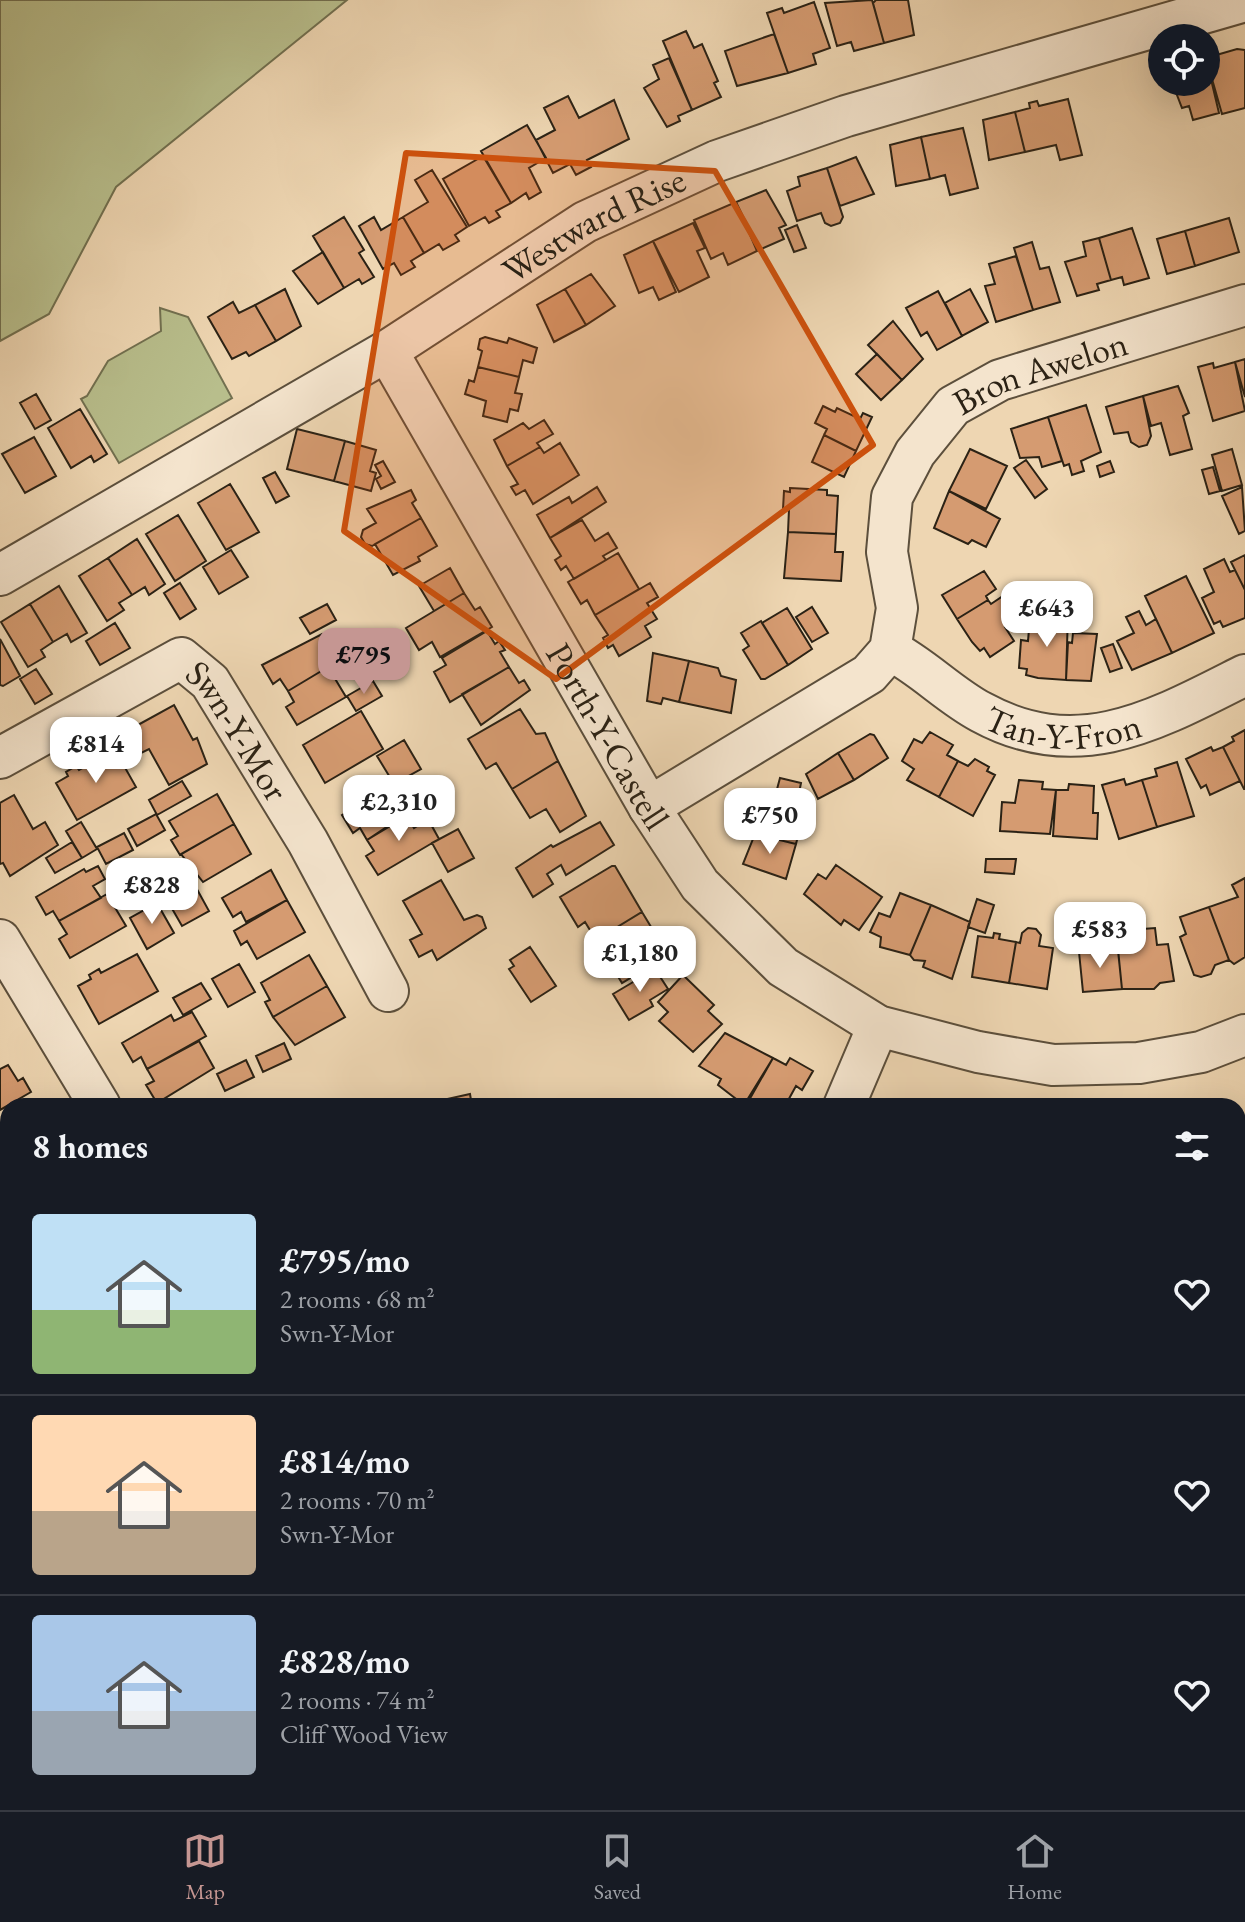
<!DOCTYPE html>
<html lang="en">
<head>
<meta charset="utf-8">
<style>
	:root { --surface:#171b24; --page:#20242c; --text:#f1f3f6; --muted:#9ea1a6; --line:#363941; --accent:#c59692 }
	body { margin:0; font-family:"EB Garamond",serif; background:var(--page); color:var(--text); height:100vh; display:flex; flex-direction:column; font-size:30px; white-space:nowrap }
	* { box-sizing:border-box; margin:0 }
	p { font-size:26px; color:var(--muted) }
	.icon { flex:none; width:44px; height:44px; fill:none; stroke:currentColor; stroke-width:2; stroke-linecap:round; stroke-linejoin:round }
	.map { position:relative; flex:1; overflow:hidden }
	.sheet { position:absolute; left:0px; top:1098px; width:1246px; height:712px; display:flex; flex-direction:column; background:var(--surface); border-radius:24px 24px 0 0; box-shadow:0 8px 32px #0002 }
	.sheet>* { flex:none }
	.tools { position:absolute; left:1148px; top:24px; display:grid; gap:16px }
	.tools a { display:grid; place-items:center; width:72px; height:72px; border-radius:50%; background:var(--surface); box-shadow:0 8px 32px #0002; font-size:40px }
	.price { position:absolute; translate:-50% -68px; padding:0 18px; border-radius:16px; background:#fff; color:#222; font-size:26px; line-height:52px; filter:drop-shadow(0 2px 4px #0008) }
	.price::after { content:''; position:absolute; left:50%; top:48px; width:24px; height:18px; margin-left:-12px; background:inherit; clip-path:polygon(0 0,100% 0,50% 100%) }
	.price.active { background:var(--accent); color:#111 }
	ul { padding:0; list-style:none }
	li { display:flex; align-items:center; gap:24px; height:200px; padding:0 32px }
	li+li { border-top:2px solid var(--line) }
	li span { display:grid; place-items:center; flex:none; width:224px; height:160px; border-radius:8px; color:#555 }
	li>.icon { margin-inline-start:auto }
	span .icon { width:96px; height:96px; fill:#fffc; stroke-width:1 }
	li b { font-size:34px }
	h2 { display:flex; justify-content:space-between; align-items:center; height:96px; padding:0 32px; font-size:34px }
	.dock { display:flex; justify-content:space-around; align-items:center; height:112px; border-top:2px solid var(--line); background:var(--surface); font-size:22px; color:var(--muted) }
	.dock a { display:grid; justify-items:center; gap:4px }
	.dock .active { color:var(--accent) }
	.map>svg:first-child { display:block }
	.green { fill:#b8be8c; stroke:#727050; stroke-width:2 }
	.building { fill:#d59b71; stroke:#2b2215; stroke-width:2 }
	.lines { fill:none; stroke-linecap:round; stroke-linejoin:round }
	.minor-casing { stroke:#5c4f3c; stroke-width:44 }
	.minor { stroke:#f4e4cd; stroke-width:40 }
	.marked { fill:#cc510d; fill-opacity:0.2; stroke:#cc510d; stroke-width:6; stroke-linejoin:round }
	.labels { text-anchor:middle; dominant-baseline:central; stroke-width:7; stroke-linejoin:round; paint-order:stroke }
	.street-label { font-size:36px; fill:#2b2215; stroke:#f4e4cd }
</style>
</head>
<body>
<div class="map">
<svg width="1245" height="1810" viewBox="0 0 1245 1810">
	<rect width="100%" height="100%" fill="#eed6b2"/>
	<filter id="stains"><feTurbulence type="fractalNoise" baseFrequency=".0025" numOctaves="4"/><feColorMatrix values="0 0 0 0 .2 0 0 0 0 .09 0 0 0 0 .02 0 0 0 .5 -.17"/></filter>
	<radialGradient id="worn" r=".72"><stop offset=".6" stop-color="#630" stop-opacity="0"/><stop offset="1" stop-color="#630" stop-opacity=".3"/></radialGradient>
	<path class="green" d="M0 0H347L116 187 49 314 0 341Z
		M160 308 188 317 232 398 119 463 81 399 87 396 108 361 161 331Z
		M0 1482 8 1484V1802H1038L1075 1810H0Z"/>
	<path class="building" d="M872 0 884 43 854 51 851 42 837 46 825 3Z
		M876 0H908L914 35 884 43 873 3Z
		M814 2 830 48 813 54 816 64 788 73 767 13 782 8 784 13Z
		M686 31 694 48 702 44 718 81 714 83 721 97 692 110 663 41Z
		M774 34 788 73 737 86 725 51Z
		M1237 49 1245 50V108L1222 114 1206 58Z
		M669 58 692 110 678 116 680 121 667 127 644 88 659 79 653 65Z
		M1206 58 1219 113 1193 120 1189 106 1182 108 1172 82H1206Z
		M568 96 579 118 614 100 629 139 587 160 591 167 576 175 570 164 553 173 536 140 555 130 544 108Z
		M1068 99 1082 155 1060 160 1056 145 1025 152 1015 112 1030 108 1029 103 1037 101 1039 106Z
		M1015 112 1025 152 989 160 983 120Z
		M527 125 546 158 529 168 541 192 529 199 526 193 511 203 481 151Z
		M963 128 978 188 950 195 945 175 930 179 921 137Z
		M921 137 930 179 896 186 890 145Z
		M483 156 511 203 496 211 500 217 489 223 485 217 469 226 443 179Z
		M856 157 874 194 840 206 827 168Z
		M827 168 843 217 840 223 831 226 825 223 821 213 797 221 787 191 800 186 798 177Z
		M432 170 467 227 455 235 459 241 443 250 439 244 424 253 403 217 428 202 415 180Z
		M766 190 786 225 779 228 784 239 759 250 736 202Z
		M736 202 757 251 728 265 723 253 711 259 694 220Z
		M344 217 364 250 359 253 374 277 362 284 359 279 344 288 313 236Z
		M374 217 381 230 403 217 424 253 411 261 415 267 401 275 394 263 383 269 359 226Z
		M1229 218 1239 252 1195 266 1185 231Z
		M693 223 705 248 697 251 709 277 679 292 653 241Z
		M797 225 806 248 794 252 785 230Z
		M1132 228 1149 278 1124 285 1122 277 1111 280 1099 238Z
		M1185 231 1195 266 1167 274 1157 239Z
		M1099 238 1111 280 1097 284 1099 290 1077 296 1065 262 1086 256 1083 242Z
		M653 241 676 292 659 300 653 287 639 293 624 255Z
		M1032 242 1040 269 1049 267 1060 302 1033 310 1014 248Z
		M323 252 344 288 318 304 293 271Z
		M1016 256 1033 310 996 322 985 286 995 284 989 264Z
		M591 274 615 306 586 325 565 289Z
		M285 289 301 326 276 341 255 305Z
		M565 289 586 325 554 342 537 305Z
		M970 289 988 322 962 336 945 303Z
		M938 291 962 336 937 350 927 332 921 336 906 308Z
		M233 302 239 313 255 305 276 341 249 356 246 352 232 359 208 317Z
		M893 321 923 359 902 380 868 345Z
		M485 337 507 343 509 338 537 348 533 363 523 360 519 377 478 367 482 351 478 349 480 339Z
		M877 354 902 380 881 400 856 374Z
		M1245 359V397L1235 362Z
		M1235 362 1245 411 1213 421 1198 367 1213 363 1214 368Z
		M478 367 519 377 515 393 522 394 518 411 510 409 507 422 483 416 486 401 465 394 469 380 474 382Z
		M1178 386 1189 413 1183 416 1192 449 1170 455 1161 423 1151 426 1143 396Z
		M36 394 51 420 35 429 20 403Z
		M1143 396 1151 436 1147 445 1139 447 1131 442 1128 432 1114 434 1106 407Z
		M1086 405 1101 452 1081 461 1084 471 1072 475 1069 464 1064 466 1048 417Z
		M823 406 835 412 837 408 860 419 863 413 872 417 856 451 824 435 827 429 815 423Z
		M80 409 107 454 94 462 91 456 71 468 48 428Z
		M1048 417 1062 461 1042 467 1039 457 1020 458 1011 429Z
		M544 420 553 434 537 443 540 447 507 466 494 440 523 423 529 429Z
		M297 429 345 441 334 481 287 469Z
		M824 435 856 451 844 477 812 462Z
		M34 437 56 476 25 493 2 454Z
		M345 441 376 450 370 471 376 473 371 491 334 481Z
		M560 443 579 475 533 504 525 490 516 495 511 487 518 484 507 466 540 447 544 453Z
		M970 449 1007 466 986 509 949 491Z
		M1232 449 1242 485 1222 491 1212 455Z
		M1026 460 1047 489 1035 498 1014 468Z
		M383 461 395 482 381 489 376 479 381 476 375 465Z
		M1110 461 1114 472 1100 477 1097 466Z
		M1213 467 1220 491 1209 494 1202 470Z
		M275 472 289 496 276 503 263 478Z
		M230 484 259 532 226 550 198 503Z
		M597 487 606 502 550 538 537 515 569 497 572 503Z
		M1242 487 1245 531 1239 534 1222 496Z
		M790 488 827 490V495L838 496 836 534 788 532 789 509H783L784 491 790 492Z
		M411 490 416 500 412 503 421 518 372 546 365 544 361 537 363 530 376 523 367 509Z
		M949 491 1000 519 986 547 972 540 968 544 934 528Z
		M178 515 206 561 175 581 146 534Z
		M421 518 437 546 418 557 420 561 393 575 375 544Z
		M582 520 595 541 608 533 617 548 603 556 606 560 574 579 566 566 561 570 555 560 561 556 550 538Z
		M788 532 836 534 835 552H843L841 581 784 578Z
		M137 539 165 584 149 595 145 587 132 595 108 558Z
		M231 550 248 577 219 594 203 567Z
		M618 553 639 589 595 615 587 600 581 604 568 582Z
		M1245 555V590L1231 562Z
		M108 558 132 595 119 603 124 610 107 621 79 576Z
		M1224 559 1230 572 1235 570 1245 590V618L1223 627 1220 621 1214 624 1202 598 1214 592 1204 569Z
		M450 568 464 593 434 611 419 586Z
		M984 571 996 589 986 596 988 600 957 619 942 595Z
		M1186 576 1214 633 1172 653 1145 596Z
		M180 583 196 609 180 619 164 593Z
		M650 583 658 597 647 603 657 619 645 626 651 637 619 656 613 645 608 648 603 638 608 635 595 615Z
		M59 586 87 633 71 642 67 634 53 642 30 604Z
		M464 593 475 610 480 607 492 627 440 657 432 642 419 650 406 628Z
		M1006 594 1021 617 1005 627 1014 641 990 657 984 648 980 651 972 642 957 619 988 600 991 604Z
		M30 604 53 642 41 650 45 657 28 667 1 622Z
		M327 604 336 620 310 634 300 618Z
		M812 607 828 633 812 642 796 617Z
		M787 608 812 649 788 665 762 623Z
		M1139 611 1146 625 1156 619 1172 653 1132 670 1117 641 1134 633 1126 617Z
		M1049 612 1068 613 1066 680 1038 678 1026 675 1027 669 1019 668 1021 640 1028 641 1029 629H1041Z
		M761 621 788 665 765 679H761L743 650 749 646 741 633Z
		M115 623 130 648 100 665 86 641Z
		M487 631 495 644 499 641 505 650 500 652 509 667 450 702 434 672 446 665 442 658Z
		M1073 633 1097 634 1091 681 1066 680 1068 642 1072 643Z
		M322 634 336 658 326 664 328 667 288 691 280 679 273 684 262 665Z
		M0 639 20 676 3 686 0 685Z
		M1113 644 1122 668 1110 672 1101 648Z
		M653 653 689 661 679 702 663 698 661 704 647 701Z
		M689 661 718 668 721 676 736 680 731 713 679 702Z
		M328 667 346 697 297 725 286 707 294 702 288 691Z
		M509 667 519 683 524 680 530 690 481 725 462 694Z
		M36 669 52 694 35 704 20 679Z
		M373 681 382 696 356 711 347 696Z
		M174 705 193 740 197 738 207 764 169 785 149 749 135 756 127 741 140 733 136 726Z
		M520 709 536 734 545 733 558 761 512 789 496 763 486 769 468 739Z
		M361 711 383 749 325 783 303 745Z
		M1245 730V789H1244L1223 747 1234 741 1232 737Z
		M930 732 953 745 947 755 958 761 939 797 907 780 914 769 902 761 914 739 922 743Z
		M870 734 874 735 888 758 854 780 838 753Z
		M404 740 421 769 394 784 377 756Z
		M1211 747 1213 751 1223 747 1240 781 1210 795 1206 785 1201 788 1186 759Z
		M115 750 136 787 77 820 56 783 68 776 66 772 76 766 79 770Z
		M838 753 854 780 818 799 806 774Z
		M975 759 989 767 987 771 995 775 973 816 939 797 958 761 968 766Z
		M558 761 586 816 560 832 546 809 530 818 512 789Z
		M1177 762 1194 816 1157 827 1142 780 1157 776 1155 769Z
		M780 778 801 783 799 793 808 795 796 844 755 834 768 791 776 793Z
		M1124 779 1126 785 1142 780 1157 827 1119 839 1102 785Z
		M1019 780 1043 782 1042 789 1056 790 1050 834 1000 831 1002 802 1015 803Z
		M182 781 191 796 157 815 149 800Z
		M1069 784 1094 786 1093 813H1098L1097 839 1053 836 1056 790H1068Z
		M390 786 395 796 404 791 410 794 415 808 367 840 360 828 353 833 342 815Z
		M217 794 234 824 180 855 171 840 178 836 169 821Z
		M14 795 33 829 45 822 58 845 10 876 3 863 0 864V803Z
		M156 814 165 830 137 846 128 829Z
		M407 816 414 828 428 819 439 839 378 875 366 856 374 851 367 840Z
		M81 822 97 849 82 858 66 831Z
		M600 822 614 845 566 875 561 865 547 874 553 884 533 897 516 868 551 845 553 847Z
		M234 824 251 854 203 882 181 854Z
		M458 829 474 858 448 872 432 843Z
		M124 833 133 850 106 864 97 847Z
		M755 834 796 844 786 879 743 864Z
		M72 842 82 858 55 873 46 858Z
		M986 859H1016L1014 874 985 872Z
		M836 865 882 897 859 930 844 920 841 925 804 894 818 874 826 879Z
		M98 866 105 879 93 886 101 898 59 921 53 911 46 915 36 897 84 869 86 872Z
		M612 866H615L642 912 596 940 585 922 578 927 560 897Z
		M271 870 287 900 246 922 241 912 233 917 222 898Z
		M1245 878V957L1234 964 1229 960 1209 907 1238 897 1232 885Z
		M441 880 464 920 477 915 482 917 486 928 437 960 432 950 419 957 410 940 422 934 403 901Z
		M193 882 209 911 182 926 166 898Z
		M900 893 931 905 910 955 880 947 881 937 870 932 879 913 890 917Z
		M107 894 126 926 70 958 59 939 67 934 59 921Z
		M977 899 994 905 985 933 968 927Z
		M287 900 305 932 257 959 247 941 241 945 234 931Z
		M157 903 174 933 147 949 130 918Z
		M931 905 970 922 952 979 923 967 925 961 914 960 910 955Z
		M1209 907 1229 960 1215 965 1211 974 1201 977 1194 975 1180 937 1186 934 1180 917Z
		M642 912 668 955 622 983 596 940Z
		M1028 928 1036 929 1041 935 1039 946 1053 948 1047 989 1009 983 1016 942 1020 943 1022 933Z
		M1155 928 1157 945 1168 944 1174 981 1160 983 1154 989H1122L1116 931Z
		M994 933 1000 934 999 939 1016 942 1009 983 972 977 978 936 993 938Z
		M530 947 556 986 531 1002 509 969 514 966 510 960Z
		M1118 949 1122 989 1083 992 1079 952Z
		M137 954 158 991 99 1024 78 986 91 979 89 975 99 969 101 973Z
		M309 955 327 986 273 1017 265 1002 270 1000 261 983Z
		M239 964 255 992 228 1007 212 979Z
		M655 969 668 989 650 1000 653 1006 629 1020 613 994Z
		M683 975 714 1005 708 1011 722 1024 693 1052 659 1021 668 1012 658 1002Z
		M201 983 211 999 183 1015 173 998Z
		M327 986 345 1017 295 1045 273 1017Z
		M192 1012 206 1036 147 1069 141 1057 133 1062 122 1043 171 1015 174 1021Z
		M725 1033 773 1058 744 1105 718 1085 721 1079 699 1066Z
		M199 1041 214 1068 157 1103 146 1085 154 1081 147 1069Z
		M284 1043 291 1059 263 1072 256 1056Z
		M773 1058 786 1065 790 1058 813 1071 802 1090 796 1086 785 1106H755L748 1102Z
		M246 1060 254 1077 225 1091 217 1074Z
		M8 1065 18 1081 23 1078 31 1092 0 1110V1069Z
		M470 1094 472 1106H420V1105Z
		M8 1123V1165L0 1170V1128Z
		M8 1314V1383L0 1381V1317Z
		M1245 1376V1420L1238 1421V1377Z
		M1238 1533 1245 1534V1571L1238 1570Z
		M1238 1659 1245 1661V1720L1238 1718Z"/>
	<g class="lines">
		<defs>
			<g id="minor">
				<path id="s1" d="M387 351 649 807 700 885 783 967 878 1026 978 1052 1053 1065 1139 1063 1201 1052 1245 1035"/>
				<path id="s2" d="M0 575 387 351 585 222 717 161 846 116 1245 1"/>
				<path id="s3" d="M890 650C923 667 949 695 981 712 1078 765 1156 720 1245 675"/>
				<path id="s4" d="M0 758 181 658 210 682 308 842 388 991"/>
				<path id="s5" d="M649 807 869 674 890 650 897 608 887 552 892 497 915 453 953 406 1000 380 1245 305"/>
				<path d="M0 940 100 1106"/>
				<path d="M844 1106 878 1026"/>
				<path d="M0 1450 8 1453"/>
				<path d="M1238 1471 1245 1470"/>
				<path d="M1159 1802 1195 1810"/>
			</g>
		</defs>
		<use href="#minor" class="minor-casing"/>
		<use href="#minor" class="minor"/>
	</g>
	<path class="marked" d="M406 153 715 171 873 445 556 679 344 531Z"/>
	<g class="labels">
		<g class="street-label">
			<text stroke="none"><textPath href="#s2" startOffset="690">Westward Rise</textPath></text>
			<text stroke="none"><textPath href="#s5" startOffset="648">Bron Awelon</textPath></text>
			<text stroke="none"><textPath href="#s3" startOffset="196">Tan-Y-Fron</textPath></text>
			<text stroke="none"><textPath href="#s1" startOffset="444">Porth-Y-Castell</textPath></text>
			<text stroke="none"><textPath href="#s4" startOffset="300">Swn-Y-Mor</textPath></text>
		</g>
	</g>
	<rect width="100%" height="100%" filter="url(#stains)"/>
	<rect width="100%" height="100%" fill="url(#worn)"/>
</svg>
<div class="tools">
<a><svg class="icon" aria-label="locate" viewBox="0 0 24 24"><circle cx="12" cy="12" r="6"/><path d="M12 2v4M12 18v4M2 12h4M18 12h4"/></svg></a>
</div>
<b class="price" style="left:1047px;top:649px">£643</b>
<b class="price active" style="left:364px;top:696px">£795</b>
<b class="price" style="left:96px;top:785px">£814</b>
<b class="price" style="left:399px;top:843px">£2,310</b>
<b class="price" style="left:770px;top:856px">£750</b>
<b class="price" style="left:152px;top:926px">£828</b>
<b class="price" style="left:1100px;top:970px">£583</b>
<b class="price" style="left:640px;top:994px">£1,180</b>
<section class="sheet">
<h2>8 homes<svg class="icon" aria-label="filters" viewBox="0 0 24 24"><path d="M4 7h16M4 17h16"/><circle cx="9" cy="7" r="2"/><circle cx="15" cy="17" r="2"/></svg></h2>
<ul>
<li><span style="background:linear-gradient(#bfe0f5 60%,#8fb573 0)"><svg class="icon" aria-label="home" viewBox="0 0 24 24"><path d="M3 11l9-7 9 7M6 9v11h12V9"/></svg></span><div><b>£795/mo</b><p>2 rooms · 68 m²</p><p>Swn-Y-Mor</p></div><svg class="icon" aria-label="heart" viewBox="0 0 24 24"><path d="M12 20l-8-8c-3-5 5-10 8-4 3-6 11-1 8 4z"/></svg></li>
<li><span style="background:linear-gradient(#ffd9b3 60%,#b9a48a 0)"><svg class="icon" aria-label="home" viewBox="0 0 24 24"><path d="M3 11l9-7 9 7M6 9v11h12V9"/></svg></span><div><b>£814/mo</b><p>2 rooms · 70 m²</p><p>Swn-Y-Mor</p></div><svg class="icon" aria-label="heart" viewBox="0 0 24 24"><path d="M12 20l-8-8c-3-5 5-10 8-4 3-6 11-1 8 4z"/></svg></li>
<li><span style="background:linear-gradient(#a9c7e8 60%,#9aa5b1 0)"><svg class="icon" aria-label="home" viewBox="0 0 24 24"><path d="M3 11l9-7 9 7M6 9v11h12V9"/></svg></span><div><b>£828/mo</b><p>2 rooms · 74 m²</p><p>Cliff Wood View</p></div><svg class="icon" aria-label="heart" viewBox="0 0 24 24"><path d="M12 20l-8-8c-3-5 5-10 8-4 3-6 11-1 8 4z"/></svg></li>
</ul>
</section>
</div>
<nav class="dock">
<a class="active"><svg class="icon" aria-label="map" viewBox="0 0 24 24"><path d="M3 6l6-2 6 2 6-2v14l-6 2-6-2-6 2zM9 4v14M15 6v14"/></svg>Map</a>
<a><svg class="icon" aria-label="saved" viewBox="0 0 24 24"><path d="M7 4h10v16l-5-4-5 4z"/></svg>Saved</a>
<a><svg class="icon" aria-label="home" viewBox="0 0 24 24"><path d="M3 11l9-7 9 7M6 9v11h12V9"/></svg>Home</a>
</nav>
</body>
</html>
